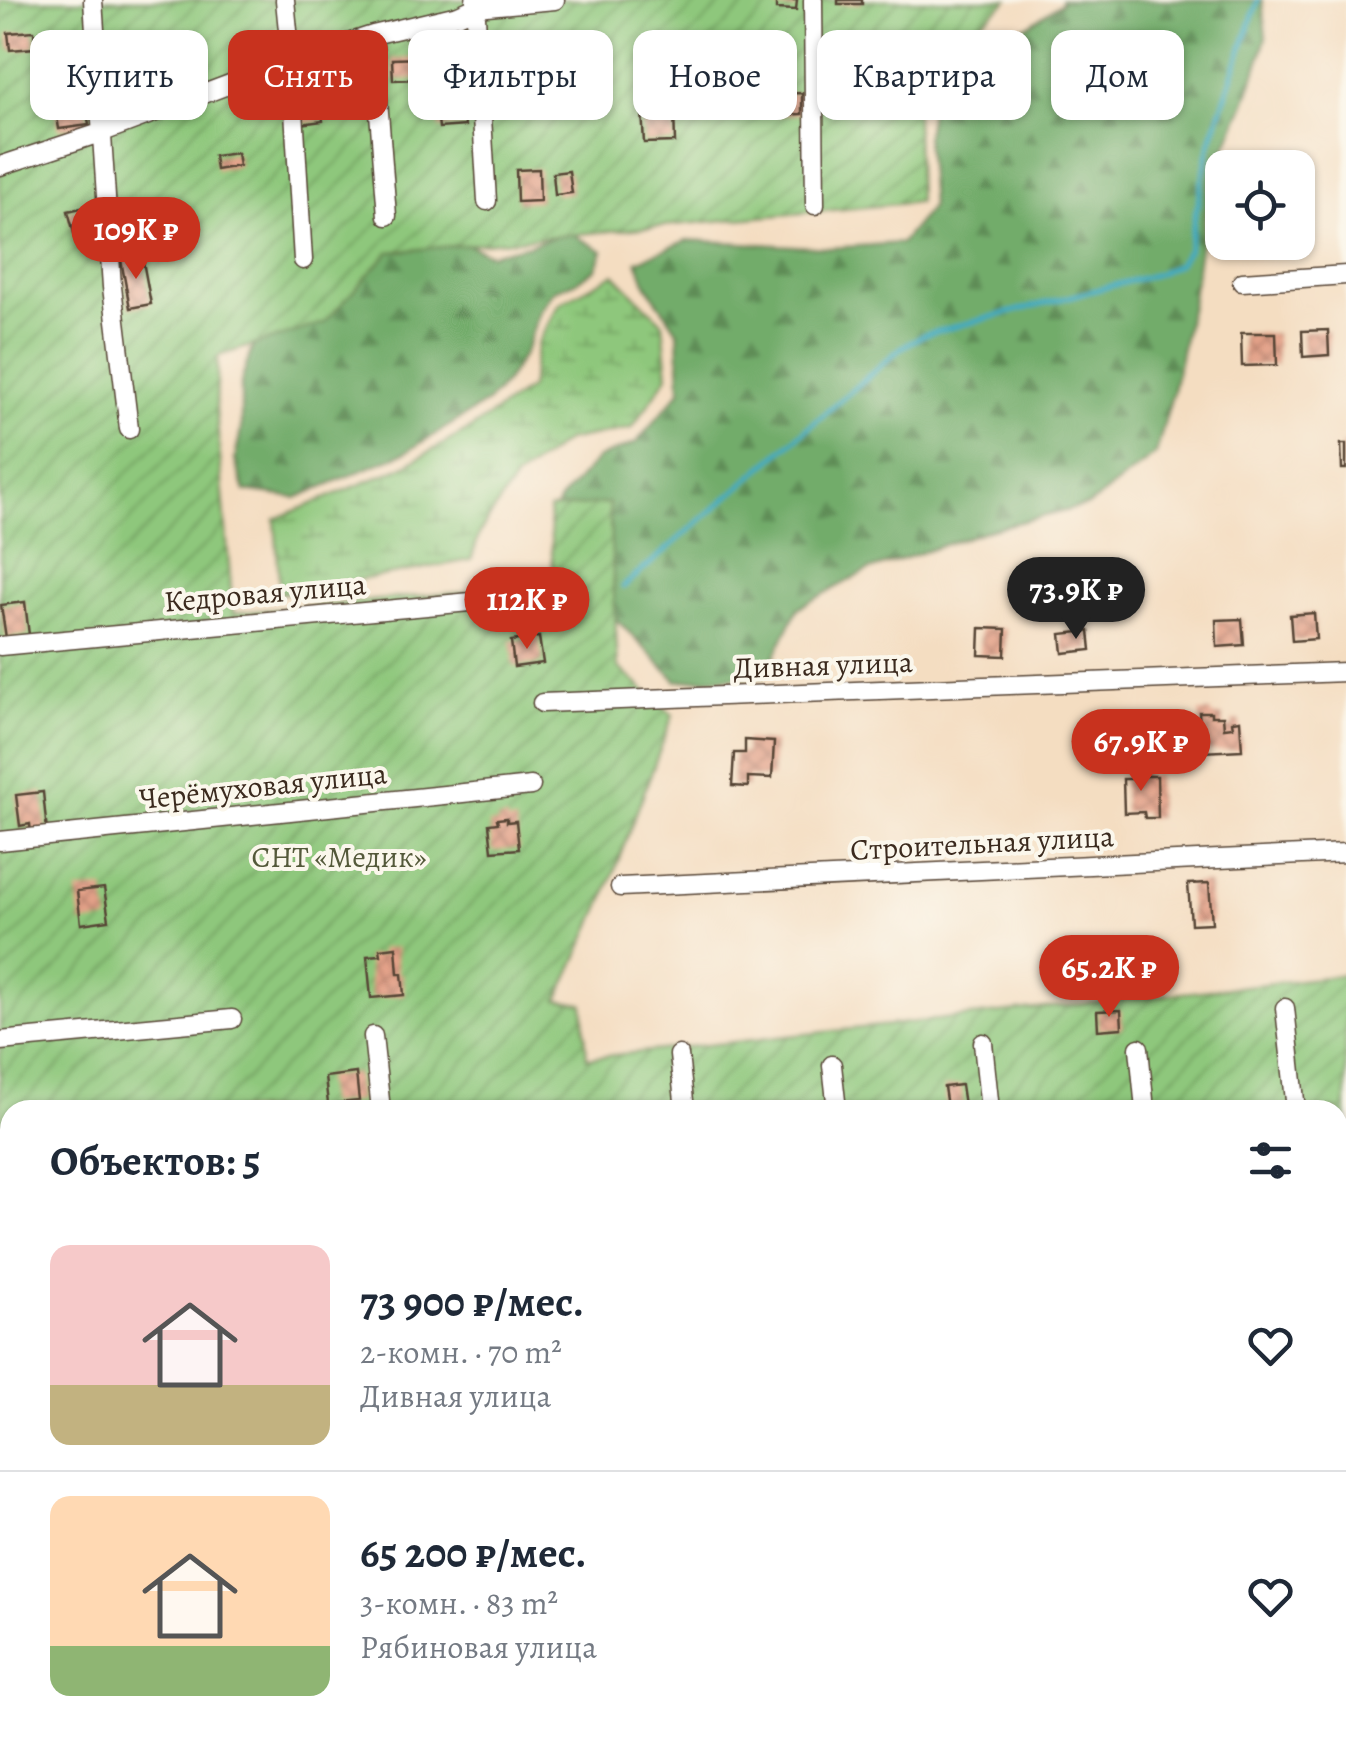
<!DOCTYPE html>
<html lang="ru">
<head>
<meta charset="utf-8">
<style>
	:root { --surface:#fff; --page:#f2f2f3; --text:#1f2937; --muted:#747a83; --line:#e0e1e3; --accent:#c8321e }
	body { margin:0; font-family:Alegreya,serif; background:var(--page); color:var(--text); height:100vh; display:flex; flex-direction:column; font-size:38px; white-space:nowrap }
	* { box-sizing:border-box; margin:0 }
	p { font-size:32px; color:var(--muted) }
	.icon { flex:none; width:55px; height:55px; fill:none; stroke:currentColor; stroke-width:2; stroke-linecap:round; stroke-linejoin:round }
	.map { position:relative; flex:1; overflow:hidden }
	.sheet { position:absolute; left:0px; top:1100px; width:1348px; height:642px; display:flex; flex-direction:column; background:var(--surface); border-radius:30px 30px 0 0; box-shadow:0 2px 8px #0004 }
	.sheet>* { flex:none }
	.banner { position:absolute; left:30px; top:30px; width:1288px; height:90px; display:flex; gap:20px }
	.controls { position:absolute; left:1205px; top:150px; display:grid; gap:20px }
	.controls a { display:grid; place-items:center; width:110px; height:110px; border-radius:20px; background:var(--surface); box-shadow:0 2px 8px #0004; font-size:50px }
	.price { position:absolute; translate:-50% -85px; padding:0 22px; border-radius:35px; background:var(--accent); color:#fff; font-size:32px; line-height:65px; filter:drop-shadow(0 2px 5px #0008) }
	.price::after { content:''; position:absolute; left:50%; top:60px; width:30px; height:22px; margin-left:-15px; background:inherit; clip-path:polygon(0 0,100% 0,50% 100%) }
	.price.selected { background:#222; color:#fff }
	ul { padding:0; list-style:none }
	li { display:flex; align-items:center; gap:30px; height:250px; padding:0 50px }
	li+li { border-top:2px solid var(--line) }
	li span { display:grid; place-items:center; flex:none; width:280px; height:200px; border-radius:20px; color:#555 }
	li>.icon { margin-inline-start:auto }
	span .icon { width:120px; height:120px; fill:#fffc; stroke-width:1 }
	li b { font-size:42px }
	h2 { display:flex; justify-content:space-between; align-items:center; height:120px; padding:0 50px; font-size:42px }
	.chip { padding:0 35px; border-radius:20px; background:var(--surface); box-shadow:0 2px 8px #0004; font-size:35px; line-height:90px }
	.chip.selected { background:var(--accent); color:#fff }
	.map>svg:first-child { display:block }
	.forest { fill:url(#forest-firs); stroke:#566b44; stroke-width:2.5 }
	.wetland { fill:url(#wetland-marsh); stroke:#64784c; stroke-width:2.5 }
	.garden { fill:url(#garden-furrows); stroke:#64784c; stroke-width:2.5 }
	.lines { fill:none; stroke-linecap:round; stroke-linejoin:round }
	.stream { stroke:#42abc1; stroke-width:5 }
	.building { fill:url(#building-cross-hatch) }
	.street-casing { stroke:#574536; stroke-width:21 }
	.path { stroke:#574536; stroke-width:2.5; stroke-dasharray:2.5 8; stroke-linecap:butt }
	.street { stroke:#fff; stroke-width:18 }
	.labels { text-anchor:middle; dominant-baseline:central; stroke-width:8; stroke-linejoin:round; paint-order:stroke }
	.street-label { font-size:30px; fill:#3b2a1e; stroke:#fbf7ec }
	.park-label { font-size:30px; fill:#54593a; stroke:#fbf7ec }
</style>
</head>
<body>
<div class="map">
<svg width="1346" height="1742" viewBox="0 0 1346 1742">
	<defs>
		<pattern id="forest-firs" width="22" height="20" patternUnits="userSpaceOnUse" patternTransform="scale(2.5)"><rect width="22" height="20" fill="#72ac6b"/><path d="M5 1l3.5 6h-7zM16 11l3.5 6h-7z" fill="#5f8c57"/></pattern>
		<pattern id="wetland-marsh" width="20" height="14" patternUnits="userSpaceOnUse" patternTransform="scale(2.5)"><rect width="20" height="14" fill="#8ec77b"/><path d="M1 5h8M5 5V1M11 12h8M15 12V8" fill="none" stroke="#75a264"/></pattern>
		<pattern id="garden-furrows" width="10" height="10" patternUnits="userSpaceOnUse" patternTransform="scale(2.5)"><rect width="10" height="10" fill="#8ec77b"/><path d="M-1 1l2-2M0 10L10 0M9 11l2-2" fill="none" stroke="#75a264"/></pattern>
		<pattern id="building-cross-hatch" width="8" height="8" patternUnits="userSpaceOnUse" patternTransform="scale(2.5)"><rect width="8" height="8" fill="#e3a188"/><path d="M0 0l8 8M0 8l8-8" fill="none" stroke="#b9836f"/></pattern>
	</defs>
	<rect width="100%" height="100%" fill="#fbf7ec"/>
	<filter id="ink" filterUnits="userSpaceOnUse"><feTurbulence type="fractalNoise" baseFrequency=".01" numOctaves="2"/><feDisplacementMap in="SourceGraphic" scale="20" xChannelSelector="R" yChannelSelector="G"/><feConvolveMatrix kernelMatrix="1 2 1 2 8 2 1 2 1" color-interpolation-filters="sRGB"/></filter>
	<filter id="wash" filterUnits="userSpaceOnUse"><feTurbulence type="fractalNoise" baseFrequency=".0048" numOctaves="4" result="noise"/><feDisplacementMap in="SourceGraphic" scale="40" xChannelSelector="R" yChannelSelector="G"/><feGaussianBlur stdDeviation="2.25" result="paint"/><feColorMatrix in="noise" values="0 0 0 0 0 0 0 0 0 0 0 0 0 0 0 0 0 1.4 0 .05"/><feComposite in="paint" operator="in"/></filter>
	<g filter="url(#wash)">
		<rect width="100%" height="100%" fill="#f4ddc1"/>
		<path class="forest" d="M1061 0H1262L1266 38 1249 93 1210 185 1192 299 1173 391 1156 454 1089 505 991 529 867 571 798 608 765 676 677 681 597 600 549 524 560 500 598 458 636 443 680 391 678 332 647 286 637 261 687 240 830 248 901 243 931 207 926 136 934 85 974 49 1031 24 1061 3Z
			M569 232 603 251 596 269 575 282 554 290 540 310 526 350 507 380 488 402 406 452 296 498 245 491 235 460 241 429V382L252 348 316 282 379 235 456 240 490 254 529 245Z
			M1142 1733H1254L1297 1742H1117Z"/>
		<path class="wetland" d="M614 274 663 323 668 376 632 428 566 441 515 479 480 532 471 560 280 594 275 519 400 468 470 429 530 388 538 342 560 303Z"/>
		<path class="garden" d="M0 0H1008L915 79 918 202 389 252 324 323 218 356 216 409 233 613 554 584 549 509 609 503 618 667 673 715 603 901 558 1000 583 1004 587 1058 1346 975V1571L1338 1577V1110H10V1732L925 1733 765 1742H0Z"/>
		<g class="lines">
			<path class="stream" d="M623 587 901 348 923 335 1157 274 1178 264 1188 250 1210 143 1258 0"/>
		</g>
		<g id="blocks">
			<path class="building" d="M776 0H797L796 10 776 9Z
				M838 0H862V4H838Z
				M34 31 35 48 10 50 8 33Z
				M851 44 852 61 833 63 831 45Z
				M422 58 423 79 393 80 392 59Z
				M319 83 323 121 300 124 296 85Z
				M456 91 457 99 463 98 465 126 439 128 435 93Z
				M802 93V114L775 115 774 94Z
				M85 99 89 125 59 129 55 104Z
				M674 110 675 142 644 143 642 111Z
				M237 153 239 166 216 170 214 156Z
				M539 169 540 201 517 202 516 170Z
				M569 171 572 193 555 195 553 173Z
				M1298 195H1311V225H1298Z
				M90 206 96 227 74 233 68 211Z
				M142 256 151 304 130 308 121 260Z
				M1328 330 1329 355 1303 357 1302 331Z
				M1241 333H1276L1277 365 1242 366Z
				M1341 444H1346V469H1342Z
				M25 602 29 635 6 638 1 605Z
				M1314 613 1316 639 1292 641 1290 615Z
				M1242 619 1244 645 1217 647 1216 620Z
				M980 628 1006 629 1005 656 979 655Z
				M1089 631 1091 650 1063 653 1061 634Z
				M539 637 543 663 514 667 511 641Z
				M1199 712H1211V716H1223L1224 728 1233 727 1232 721 1240 720 1242 750 1202 752Z
				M745 740 774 742 772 778 748 777V787L732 786 734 753H745Z
				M1145 766V776H1157L1158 818H1145L1144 812 1124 813 1123 779H1133V767Z
				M43 792 47 832 31 833 30 824 20 826 16 795Z
				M507 818V822L516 821 519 849 492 851 489 824 498 823 497 819Z
				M1209 883 1212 923 1191 924 1188 884Z
				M104 888 109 920 81 924 77 891Z
				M396 947 398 974H402L404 995 371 998 367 956 381 955 380 949Z
				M1121 1010 1122 1028 1098 1030 1097 1011Z
				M356 1073 359 1101 328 1104 325 1077Z
				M961 1085 964 1105 947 1107 944 1087Z
				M1346 1373V1394H1339L1338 1374Z
				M10 1585V1612L0 1613V1587Z"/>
		</g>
	</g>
	<g filter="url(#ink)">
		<use href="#blocks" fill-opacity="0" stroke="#574536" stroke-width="2.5"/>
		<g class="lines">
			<defs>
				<path id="street" d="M93 0 112 287 129 429
					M285 0 291 61 303 260
					M475 0 487 201
					M813 0 815 205
					M373 35 387 216
					M0 166 103 132 291 61 373 35 458 15 476 7 555 0
					M1242 282 1346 275
					M0 646 535 596
					M542 703 1346 672
					M0 841 531 786
					M620 887 1346 853
					M1285 1008 1296 1110
					M373 1036 381 1110
					M0 1041 232 1019
					M983 1043 990 1110
					M1139 1048 1145 1110
					M679 1055 685 1110
					M832 1065 837 1110
					M1338 1312H1346
					M1338 1459 1346 1521
					M0 1465 10 1463
					M1338 1596 1346 1590
					M294 1732 295 1742
					M756 1732V1737
					M905 1732 906 1742
					M1060 1732 1061 1742
					M1080 1742 1109 1732"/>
			</defs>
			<use href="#street" class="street-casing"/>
			<path class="path" d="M1319 1732 1332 1742"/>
			<use href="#street" class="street"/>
		</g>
	</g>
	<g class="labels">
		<g class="street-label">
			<text transform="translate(265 593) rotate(-5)">Кедровая улица</text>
			<text transform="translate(823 665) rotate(-2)">Дивная улица</text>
			<text transform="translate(263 786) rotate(-6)">Черёмуховая улица</text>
			<text transform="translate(982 843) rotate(-3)">Строительная улица</text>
		</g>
		<g class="park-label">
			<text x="339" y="857">СНТ «Медик»</text>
		</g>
	</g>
</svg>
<div class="controls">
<a><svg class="icon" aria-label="locate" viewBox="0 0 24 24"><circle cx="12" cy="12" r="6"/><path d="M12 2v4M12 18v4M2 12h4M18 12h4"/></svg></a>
</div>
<b class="price" style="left:136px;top:282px">109K ₽</b>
<b class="price selected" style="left:1076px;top:642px">73.9K ₽</b>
<b class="price" style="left:527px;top:652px">112K ₽</b>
<b class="price" style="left:1141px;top:794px">67.9K ₽</b>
<b class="price" style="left:1109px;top:1020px">65.2K ₽</b>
<div class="banner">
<a class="chip">Купить</a>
<a class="chip selected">Снять</a>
<a class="chip">Фильтры</a>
<a class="chip">Новое</a>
<a class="chip">Квартира</a>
<a class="chip">Дом</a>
</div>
<section class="sheet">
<h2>Объектов: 5<svg class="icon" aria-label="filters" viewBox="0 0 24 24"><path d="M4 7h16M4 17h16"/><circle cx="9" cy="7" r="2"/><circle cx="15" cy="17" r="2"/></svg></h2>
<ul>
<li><span style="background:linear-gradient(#f6c9c9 70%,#c2b280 0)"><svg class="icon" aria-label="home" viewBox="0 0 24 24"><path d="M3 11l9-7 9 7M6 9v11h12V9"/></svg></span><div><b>73 900 ₽/мес.</b><p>2-комн. · 70 m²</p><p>Дивная улица</p></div><svg class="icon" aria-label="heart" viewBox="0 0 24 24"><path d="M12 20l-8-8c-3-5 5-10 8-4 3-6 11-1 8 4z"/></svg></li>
<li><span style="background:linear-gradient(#ffd9b3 75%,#8fb573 0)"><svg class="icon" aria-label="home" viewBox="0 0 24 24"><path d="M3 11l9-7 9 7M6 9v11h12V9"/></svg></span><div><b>65 200 ₽/мес.</b><p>3-комн. · 83 m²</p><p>Рябиновая улица</p></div><svg class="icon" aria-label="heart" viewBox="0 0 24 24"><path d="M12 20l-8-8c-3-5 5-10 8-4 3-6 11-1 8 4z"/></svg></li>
</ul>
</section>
</div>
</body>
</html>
